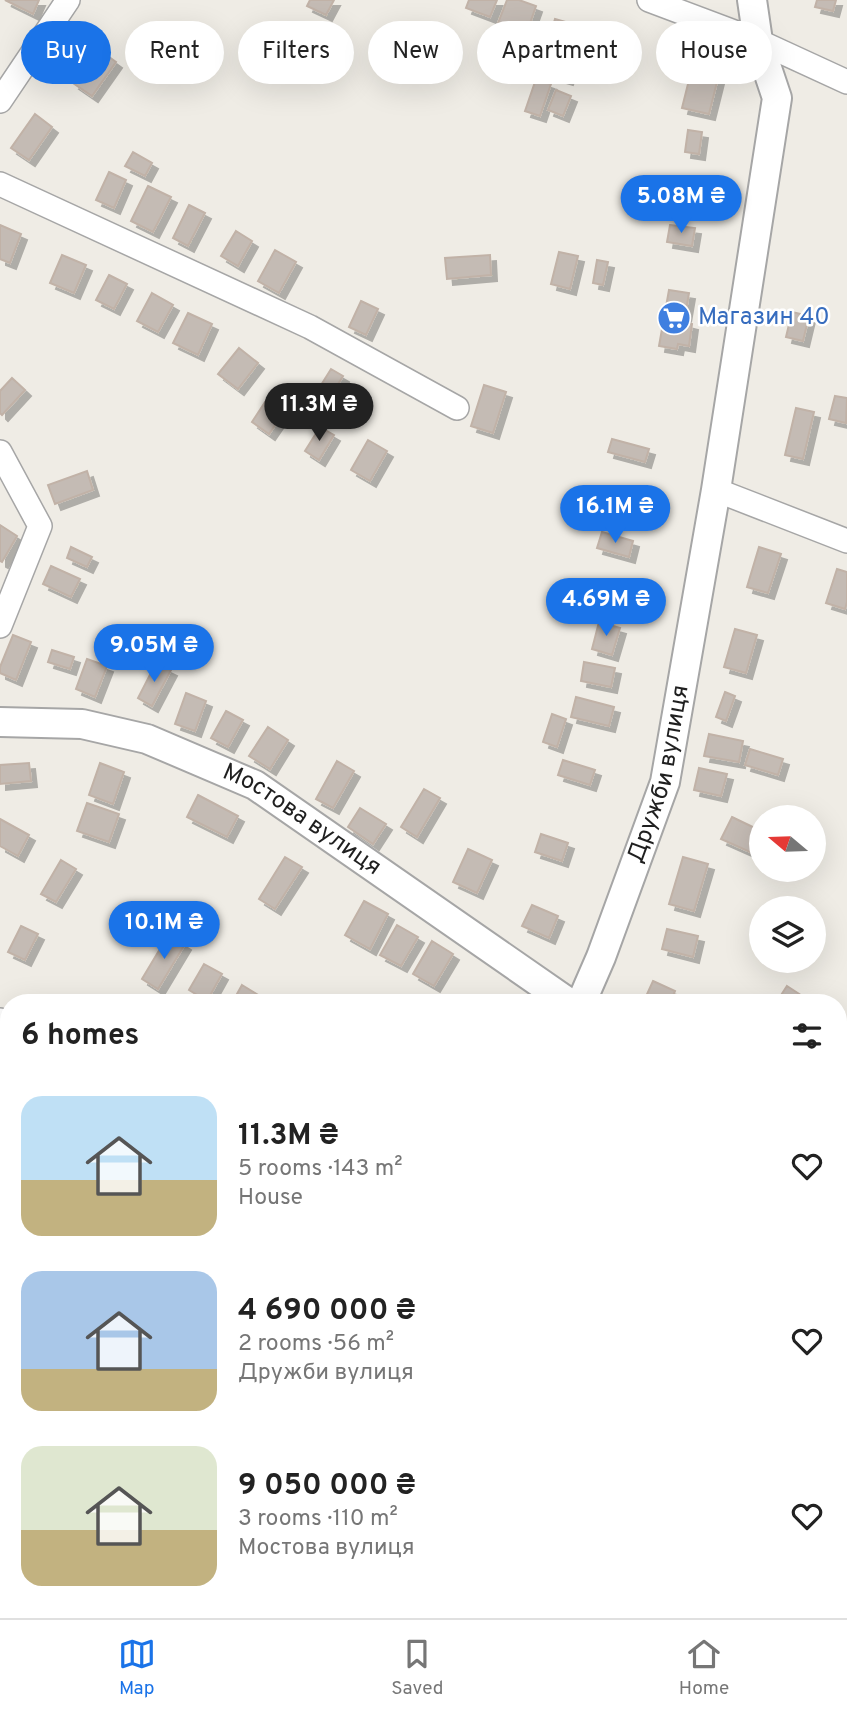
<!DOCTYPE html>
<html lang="en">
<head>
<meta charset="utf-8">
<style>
	:root { --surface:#fff; --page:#f6f6f6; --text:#222; --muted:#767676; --line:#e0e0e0; --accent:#1a73e8 }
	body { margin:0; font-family:Overpass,sans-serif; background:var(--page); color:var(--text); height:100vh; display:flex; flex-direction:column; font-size:26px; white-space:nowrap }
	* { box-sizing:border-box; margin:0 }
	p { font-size:23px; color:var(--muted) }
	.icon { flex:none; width:38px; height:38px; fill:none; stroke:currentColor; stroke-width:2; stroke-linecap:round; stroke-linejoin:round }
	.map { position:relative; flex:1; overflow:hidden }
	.side { position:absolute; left:0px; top:994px; width:847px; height:625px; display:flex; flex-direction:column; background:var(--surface); border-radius:28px 28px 0 0; box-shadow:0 7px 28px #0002 }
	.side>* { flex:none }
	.top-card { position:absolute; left:21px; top:21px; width:805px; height:63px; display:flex; gap:14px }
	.needle { width:46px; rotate:289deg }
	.controls { position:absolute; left:749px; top:805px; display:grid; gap:14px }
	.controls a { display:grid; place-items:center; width:77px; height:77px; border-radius:50%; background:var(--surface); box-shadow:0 7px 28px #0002; font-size:35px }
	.price { position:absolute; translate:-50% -60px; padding:0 16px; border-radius:24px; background:var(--accent); color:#fff; font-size:23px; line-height:46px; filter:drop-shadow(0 2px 4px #0008) }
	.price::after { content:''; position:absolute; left:50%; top:42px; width:21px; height:16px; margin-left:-10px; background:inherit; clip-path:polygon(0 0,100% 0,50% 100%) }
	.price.on { background:#222; color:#fff }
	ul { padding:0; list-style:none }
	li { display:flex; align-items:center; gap:21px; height:175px; padding:0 21px }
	li span { display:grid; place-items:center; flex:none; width:196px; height:140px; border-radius:21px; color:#555 }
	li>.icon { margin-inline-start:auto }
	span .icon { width:84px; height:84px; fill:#fffc; stroke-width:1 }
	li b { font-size:30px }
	h2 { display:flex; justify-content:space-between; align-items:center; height:84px; padding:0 21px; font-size:30px }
	.tag { padding:0 24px; border-radius:32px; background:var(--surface); box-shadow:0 7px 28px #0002; font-size:24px; line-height:63px }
	.tag.on { background:var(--accent); color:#fff }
	.tabs { display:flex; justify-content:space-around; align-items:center; height:98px; border-top:2px solid var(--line); background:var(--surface); font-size:19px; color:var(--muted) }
	.tabs a { display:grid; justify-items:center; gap:4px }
	.tabs .on { color:var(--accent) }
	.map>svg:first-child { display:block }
	.building { fill:#c4bbb4; stroke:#c1b2a7; stroke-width:2; filter:url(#shadow) }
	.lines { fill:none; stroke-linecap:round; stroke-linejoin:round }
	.minor-casing { stroke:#a6a6a6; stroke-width:26 }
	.tertiary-casing { stroke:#a6a6a6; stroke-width:32 }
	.minor { stroke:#fff; stroke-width:23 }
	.tertiary { stroke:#fff; stroke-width:28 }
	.labels { text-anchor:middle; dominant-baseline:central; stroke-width:5; stroke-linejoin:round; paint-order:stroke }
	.shop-label { font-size:24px; fill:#366cbe; stroke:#fff; text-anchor:start }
	.street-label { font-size:24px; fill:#1f1f1f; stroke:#fff }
</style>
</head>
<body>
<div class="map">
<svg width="847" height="1618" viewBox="0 0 847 1618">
	<defs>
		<filter id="shadow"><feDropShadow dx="6" dy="6" stdDeviation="0" flood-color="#0004"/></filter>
	</defs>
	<rect width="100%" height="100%" fill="#efece5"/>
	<path class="building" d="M5 0H39L33 14Z
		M310 0H334L326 15 307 6Z
		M469 0H497L490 17 466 8Z
		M507 0H519L536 6 522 46 493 36Z
		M817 0H836L833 11 815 7Z
		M555 19 583 27 567 79 540 71Z
		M595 28 627 40 621 57 589 45Z
		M98 49 116 62 92 96 73 83Z
		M691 72 718 78 709 114 682 108Z
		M536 79 551 84 540 116 525 111Z
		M556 90 571 96 563 116 548 110Z
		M35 114 52 127 29 160 11 148Z
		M688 130 702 132 699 154 685 152Z
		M133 152 152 163 145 176 125 166Z
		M109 172 126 180 114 208 96 200Z
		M148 186 171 197 153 232 131 221Z
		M189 205 205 213 188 246 173 238Z
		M0 225 21 234 10 263 0 259Z
		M670 225 695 228 692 246 667 242Z
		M236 231 252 241 238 266 221 256Z
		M275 250 296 262 279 293 258 281Z
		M559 252 578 256 570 289 551 284Z
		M62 255 86 265 74 293 50 283Z
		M490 255 491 275 447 279 445 258Z
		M597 260 608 262 603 285 593 283Z
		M109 275 127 284 114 309 96 300Z
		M669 290 689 293 684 322 692 324 689 346 678 344 677 349 659 346Z
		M152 293 173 305 158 332 137 321Z
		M361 301 378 309 366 335 349 327Z
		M792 312 809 316 803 341 786 337Z
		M188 313 212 324 198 355 173 343Z
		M239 348 258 363 238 389 218 374Z
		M331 369 343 376 330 397 318 390Z
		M12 378 25 390 2 415 0 413V391Z
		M484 385 506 392 493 433 471 426Z
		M271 393 289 405 269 434 252 422Z
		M835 396 847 398 846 423 829 419Z
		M796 408 814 412 803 459 785 455Z
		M320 427 334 435 319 460 305 451Z
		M612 439 649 449 645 462 608 452Z
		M368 440 387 451 370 481 351 470Z
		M87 471 93 490 55 504 48 485Z
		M632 497 653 501 649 520 628 515Z
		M0 525 17 536 2 562 0 561Z
		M602 532 633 541 629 557 597 548Z
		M71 547 92 557 87 567 67 558Z
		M759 547 781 554 768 593 747 587Z
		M51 566 80 579 71 597 43 584Z
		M837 569 847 572V602L845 609 826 603Z
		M602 580 634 588 628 609 597 601Z
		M599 622 620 628 612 655 592 649Z
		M735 629 757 635 746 673 724 667Z
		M167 633 182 641 177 650 162 642Z
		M13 635 31 642 16 680 0 673V667Z
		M52 650 74 657 70 669 48 662Z
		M87 659 107 666 95 697 76 689Z
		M584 662 615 668 611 687 581 681Z
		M156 663 171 670 152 706 138 698Z
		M725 692 735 696 726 721 716 717Z
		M186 693 206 701 195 731 175 724Z
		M576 697 614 707 609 726 571 717Z
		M226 711 243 720 228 747 211 738Z
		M552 714 566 719 557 747 543 742Z
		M268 727 288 740 270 769 249 756Z
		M709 734 743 741 739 762 704 756Z
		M750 749 783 759 778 775 745 765Z
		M563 760 595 770 590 785 558 775Z
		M337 761 354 771 333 808 316 799Z
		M29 763 31 781 0 784V765Z
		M100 763 124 772 113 804 89 795Z
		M699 768 727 774 721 796 694 790Z
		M424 789 440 798 417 837 401 827Z
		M198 795 238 816 227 837 187 817Z
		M87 803 119 814 109 842 77 831Z
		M360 808 386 824 373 844 348 827Z
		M732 817 761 831V850L759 856 721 839Z
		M0 819 29 835 18 856 0 846Z
		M541 834 568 843 562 861 535 852Z
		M468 849 492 860 477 893 453 882Z
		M285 857 302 867 275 909 259 899Z
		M683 857 708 864 694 911 669 904Z
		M61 860 76 869 56 902 41 894Z
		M364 901 388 914 370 949 345 935Z
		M532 905 558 916 549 938 522 926Z
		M397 925 418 937 401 966 380 955Z
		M21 926 38 934 25 960 8 952Z
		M667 929 698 936 693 957 662 949Z
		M169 934 185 944 158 989 142 979Z
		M432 941 453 954 434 986 413 974Z
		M204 964 222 974 207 1001 189 990Z
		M653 981 675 991 670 1003H643Z
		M242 985 260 996 256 1003H232Z
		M787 986 807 999 805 1003H776Z
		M0 1117 9 1121V1143L0 1139Z
		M5 1235 9 1237 7 1279 0 1275V1244Z
		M0 1328 9 1333V1345L0 1361Z
		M839 1378 847 1381V1403L838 1400Z
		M397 1610H407L422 1618H393Z"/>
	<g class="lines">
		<defs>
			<path id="minor" d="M649 0 758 41 847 82
				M0 101 68 0
				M0 184 310 327 457 408
				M0 452 40 526 0 626
				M716 490 847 541
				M0 1020 2 1022 0 1027"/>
			<g id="tertiary">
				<path id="s1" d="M0 722 82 724 147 739 255 785 569 1003"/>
				<path id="s2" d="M581 1003 601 957 665 782 716 490 777 98 758 41 752 0"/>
				<path d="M838 1180 847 1186"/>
				<path d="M228 1618 233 1610"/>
			</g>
		</defs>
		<use href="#minor" class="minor-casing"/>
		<use href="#tertiary" class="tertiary-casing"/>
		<use href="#minor" class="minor"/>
		<use href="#tertiary" class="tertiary"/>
	</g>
	<defs>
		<symbol id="supermarket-disc" viewBox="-11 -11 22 22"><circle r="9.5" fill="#3f7fe0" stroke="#fff"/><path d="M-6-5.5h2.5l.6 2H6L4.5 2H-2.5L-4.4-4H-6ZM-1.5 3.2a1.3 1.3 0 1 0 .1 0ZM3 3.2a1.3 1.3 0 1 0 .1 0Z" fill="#fff"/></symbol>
	</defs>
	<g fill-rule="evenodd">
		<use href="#supermarket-disc" x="655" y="299" width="38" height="38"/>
	</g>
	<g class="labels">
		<g class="shop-label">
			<text x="698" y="318">Магазин 40</text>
		</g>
		<g class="street-label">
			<text stroke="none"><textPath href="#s2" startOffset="243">Дружби вулиця</textPath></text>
			<text stroke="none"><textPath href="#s1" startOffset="324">Мостова вулиця</textPath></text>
		</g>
	</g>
</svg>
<div class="controls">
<a><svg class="needle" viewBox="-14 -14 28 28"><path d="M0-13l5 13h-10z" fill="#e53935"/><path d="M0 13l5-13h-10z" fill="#767676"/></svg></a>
<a><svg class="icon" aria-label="layers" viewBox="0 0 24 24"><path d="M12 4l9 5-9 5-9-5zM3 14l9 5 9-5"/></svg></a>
</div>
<b class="price" style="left:681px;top:235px">5.08M ₴</b>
<b class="price on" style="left:319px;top:443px">11.3M ₴</b>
<b class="price" style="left:615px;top:545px">16.1M ₴</b>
<b class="price" style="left:606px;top:638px">4.69M ₴</b>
<b class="price" style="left:154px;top:684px">9.05M ₴</b>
<b class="price" style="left:164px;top:961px">10.1M ₴</b>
<div class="top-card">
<a class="tag on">Buy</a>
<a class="tag">Rent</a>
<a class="tag">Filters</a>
<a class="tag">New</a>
<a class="tag">Apartment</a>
<a class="tag">House</a>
</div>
<section class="side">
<h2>6 homes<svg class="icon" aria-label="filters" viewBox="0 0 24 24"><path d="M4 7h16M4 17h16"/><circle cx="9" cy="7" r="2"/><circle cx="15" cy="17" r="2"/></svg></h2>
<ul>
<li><span style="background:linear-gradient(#bfe0f5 60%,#c2b280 0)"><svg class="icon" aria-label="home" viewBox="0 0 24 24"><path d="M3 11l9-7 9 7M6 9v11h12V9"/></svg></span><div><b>11.3M ₴</b><p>5 rooms · 143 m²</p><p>House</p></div><svg class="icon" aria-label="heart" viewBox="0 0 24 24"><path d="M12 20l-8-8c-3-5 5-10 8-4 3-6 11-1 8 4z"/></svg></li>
<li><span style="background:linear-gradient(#a9c7e8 70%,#c2b280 0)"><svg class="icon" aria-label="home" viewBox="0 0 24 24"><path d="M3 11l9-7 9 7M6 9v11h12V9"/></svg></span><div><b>4 690 000 ₴</b><p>2 rooms · 56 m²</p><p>Дружби вулиця</p></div><svg class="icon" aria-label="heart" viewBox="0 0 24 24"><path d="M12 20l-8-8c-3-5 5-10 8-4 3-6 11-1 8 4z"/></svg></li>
<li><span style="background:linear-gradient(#dfe7d0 60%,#c2b280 0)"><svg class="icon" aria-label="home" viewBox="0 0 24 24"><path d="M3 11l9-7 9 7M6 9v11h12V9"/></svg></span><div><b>9 050 000 ₴</b><p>3 rooms · 110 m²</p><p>Мостова вулиця</p></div><svg class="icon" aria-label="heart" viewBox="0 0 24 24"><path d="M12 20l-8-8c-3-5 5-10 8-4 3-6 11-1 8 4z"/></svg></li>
</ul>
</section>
</div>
<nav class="tabs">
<a class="on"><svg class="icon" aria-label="map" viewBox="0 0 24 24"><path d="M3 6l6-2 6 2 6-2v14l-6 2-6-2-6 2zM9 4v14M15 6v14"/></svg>Map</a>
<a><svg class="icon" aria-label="saved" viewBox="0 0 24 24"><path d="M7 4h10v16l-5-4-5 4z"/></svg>Saved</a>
<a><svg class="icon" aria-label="home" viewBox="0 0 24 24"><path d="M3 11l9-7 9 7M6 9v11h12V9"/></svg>Home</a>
</nav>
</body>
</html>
